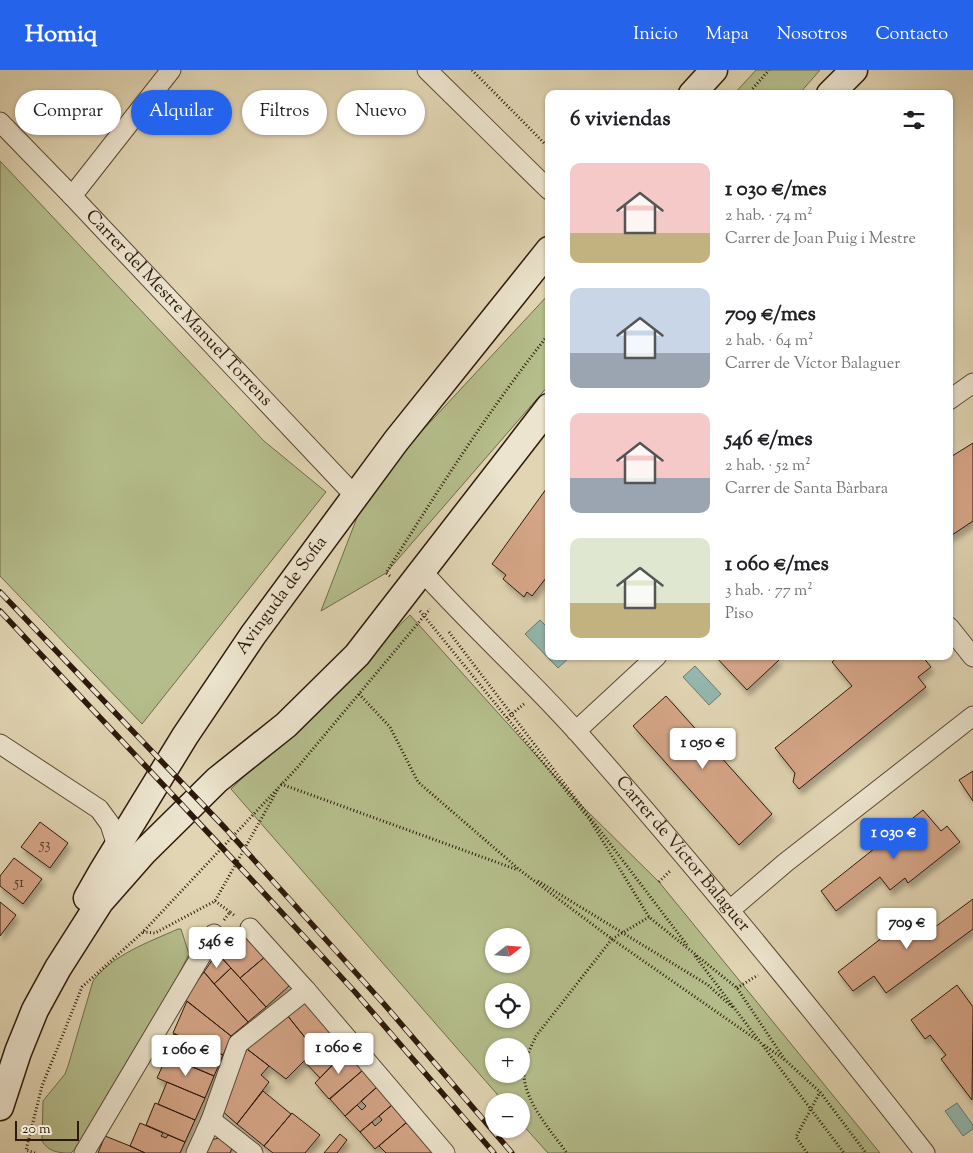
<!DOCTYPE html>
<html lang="es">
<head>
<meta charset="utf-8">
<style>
	:root { --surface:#fff; --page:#f6f6f6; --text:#202124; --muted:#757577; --accent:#2563eb }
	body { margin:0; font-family:"Sorts Mill Goudy",serif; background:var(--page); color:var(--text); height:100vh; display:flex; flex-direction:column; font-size:19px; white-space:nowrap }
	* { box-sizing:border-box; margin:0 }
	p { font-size:16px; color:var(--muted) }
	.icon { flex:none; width:28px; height:28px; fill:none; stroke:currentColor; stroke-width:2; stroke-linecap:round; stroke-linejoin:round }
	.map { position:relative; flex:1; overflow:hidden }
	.details { position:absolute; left:545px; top:20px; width:408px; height:570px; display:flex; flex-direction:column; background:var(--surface); border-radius:10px; box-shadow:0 1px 4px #0004 }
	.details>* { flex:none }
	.guide { position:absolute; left:15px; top:20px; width:455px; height:45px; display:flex; gap:10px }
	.needle { width:32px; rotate:73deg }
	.fabs { position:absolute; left:485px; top:858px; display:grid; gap:10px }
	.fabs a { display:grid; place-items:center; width:45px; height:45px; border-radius:50%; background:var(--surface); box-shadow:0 1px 4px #0004; font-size:25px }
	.scale { position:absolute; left:15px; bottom:12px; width:64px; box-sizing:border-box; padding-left:5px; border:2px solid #2d190b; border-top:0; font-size:14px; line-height:18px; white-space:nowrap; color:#2d190b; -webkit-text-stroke:4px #ece4ce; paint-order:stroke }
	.price { position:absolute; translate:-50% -42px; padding:0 11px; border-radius:5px; background:#fff; color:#222; font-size:16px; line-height:32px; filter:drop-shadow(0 1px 2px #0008) }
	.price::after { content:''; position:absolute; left:50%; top:30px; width:15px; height:11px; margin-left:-8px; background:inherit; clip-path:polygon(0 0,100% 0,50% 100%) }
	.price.selected { background:var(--accent); color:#fff }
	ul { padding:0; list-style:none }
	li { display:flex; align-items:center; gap:15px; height:125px; padding:0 25px }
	li span { display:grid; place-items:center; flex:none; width:140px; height:100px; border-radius:10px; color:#555 }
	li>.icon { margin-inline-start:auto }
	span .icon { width:60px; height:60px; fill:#fffc; stroke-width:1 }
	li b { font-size:21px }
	h2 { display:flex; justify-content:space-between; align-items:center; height:60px; padding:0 25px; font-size:21px }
	.chip { padding:0 18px; border-radius:22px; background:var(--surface); box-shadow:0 1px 4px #0004; font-size:18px; line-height:45px }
	.chip.selected { background:var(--accent); color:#fff }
	header { display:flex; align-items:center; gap:30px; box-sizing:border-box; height:70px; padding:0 25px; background:var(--accent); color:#fff }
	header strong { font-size:24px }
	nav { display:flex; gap:28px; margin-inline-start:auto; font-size:18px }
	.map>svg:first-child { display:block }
	.green { fill:#b4bd8b; stroke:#706b4b; fill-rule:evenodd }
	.water { fill:#94b8b0; stroke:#6b786e }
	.building { fill:#d5a587; stroke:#2d190b; filter:url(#shadow) }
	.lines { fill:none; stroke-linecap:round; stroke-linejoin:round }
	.street-casing { stroke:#5a4835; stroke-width:21 }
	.secondary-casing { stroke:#2d190b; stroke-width:29 }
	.path { stroke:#2d190b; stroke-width:3; stroke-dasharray:1 2.5; stroke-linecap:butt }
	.street { stroke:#ece4ce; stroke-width:19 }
	.secondary { stroke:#ece4ce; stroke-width:26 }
	.rail-casing { stroke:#2d190b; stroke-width:5.5 }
	.rail { stroke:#ece4ce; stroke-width:4; stroke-dasharray:11; stroke-linecap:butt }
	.labels { text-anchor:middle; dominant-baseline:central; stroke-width:4; stroke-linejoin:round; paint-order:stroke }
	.number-label { font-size:15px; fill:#573c2a }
	.street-label { font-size:18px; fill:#2d190b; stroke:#ece4ce }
</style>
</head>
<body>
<header>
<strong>Homiq</strong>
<nav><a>Inicio</a><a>Mapa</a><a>Nosotros</a><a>Contacto</a></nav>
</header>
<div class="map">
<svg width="973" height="1083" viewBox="0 0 973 1083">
	<defs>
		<filter id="shadow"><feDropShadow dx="3" dy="5.5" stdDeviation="2.5" flood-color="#0004"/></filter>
	</defs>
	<rect width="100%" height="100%" fill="#e1d5b3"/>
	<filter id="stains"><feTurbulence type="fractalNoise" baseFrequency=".004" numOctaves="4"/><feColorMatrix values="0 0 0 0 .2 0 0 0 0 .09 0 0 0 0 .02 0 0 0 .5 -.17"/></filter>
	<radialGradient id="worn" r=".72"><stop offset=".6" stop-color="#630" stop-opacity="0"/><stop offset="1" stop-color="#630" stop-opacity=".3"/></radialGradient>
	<path class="green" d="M756 0H820L799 24H734Z
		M0 91 264 371 326 422 142 654 0 506Z
		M549 224V315L386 503 321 541 368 419Z
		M410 545 579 733 659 812 880 1083H548L521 1053V1031H503L231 719ZM494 866H521V894H494ZM494 921H521V949H494ZM494 976H521V1004H494Z
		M178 859H181L189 884 158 945 75 1079 71 1083C58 1083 49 1082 42 1071L43 1031 65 1004 68 996 93 911C112 885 149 872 178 859Z"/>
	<path class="water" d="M540 550 549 559V586H571L558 598 525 564Z
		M695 596 721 624 709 635 683 607Z
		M957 1033 973 1055V1059L963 1066 945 1041Z"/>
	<path class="building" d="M973 373V451L949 467V388Z
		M549 415V504L532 526 527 522 524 527 503 509 506 505 492 494Z
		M715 586H775L779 590 747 620Z
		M837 586H922L931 597 918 607 926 617 799 719 793 712 795 703 775 678 852 616 832 592 838 587Z
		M666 626 772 744 739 775 633 656Z
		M973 701V731L959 710Z
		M923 740 941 761 947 756 960 772 908 813 905 808 890 820 880 807 836 841 821 821Z
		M40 752 68 773 50 798 21 777Z
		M14 788 42 809 23 834 0 816V806Z
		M973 829V859L886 923 874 906 853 921 838 902 901 853 904 857 919 845 931 860Z
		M0 832 16 845 0 866Z
		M243 859 266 886 240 908 219 885 226 879 224 876Z
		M217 883 231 898 214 914 204 902Z
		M266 886 290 915 266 937 240 908Z
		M231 898 266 937 248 952 214 914Z
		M204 902 248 952 231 966 184 929Z
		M957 915 973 937 972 1030 941 989 946 985 930 965 925 969 911 950Z
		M303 930 331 963 315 980 287 945Z
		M187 931 231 966 223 985 173 963Z
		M287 945 315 980 286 1009 247 979Z
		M331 963 346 981 320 1008 304 991Z
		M174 964 223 985 214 1006 176 990 183 973 172 968Z
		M247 979 269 996 261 1005 269 1012 237 1054 220 1039Z
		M346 981 363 1000 329 1029 315 1013Z
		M167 986 214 1006 205 1028 157 1008Z
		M363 1000 377 1017 345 1046 330 1029Z
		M167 1012 205 1028 195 1050 158 1034Z
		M377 1017 392 1035 360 1062 345 1046 357 1035 362 1040 366 1036 361 1031Z
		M263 1021 291 1044 264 1076 237 1054Z
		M155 1033 195 1050 185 1072 146 1055Z
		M392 1035 407 1052 375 1079 360 1062 372 1052 375 1056 382 1050 379 1046Z
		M292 1043 320 1065 305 1083H273L264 1076Z
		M407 1052 433 1083H386L379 1076Z
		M140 1053 163 1063 161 1066 166 1068 168 1065 185 1072 180 1083H145L130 1076Z
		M340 1064 347 1070 337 1083H324Z
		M105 1066 130 1076 145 1083H98Z
		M223 1067 233 1076 230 1083H202L207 1071Z"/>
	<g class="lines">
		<defs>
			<g id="street">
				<path d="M427 0 549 120"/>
				<path id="s1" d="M0 52 72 126 355 426"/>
				<path d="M72 126 171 0"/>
				<path d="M949 330 973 313"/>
				<path id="s2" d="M422 501C472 557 528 607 578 663 698 799 813 940 925 1083"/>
				<path d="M949 557 973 587"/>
				<path d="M576 661 657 586"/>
				<path d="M0 674 99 739 110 754 117 776"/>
				<path d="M730 840 785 793 973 646"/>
				<path d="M250 858 306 920 445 1083"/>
				<path d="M211 1050 253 1083"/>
				<path d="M84 1083 214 864"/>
				<path d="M196 1083 211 1050 238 974 306 920"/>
			</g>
			<g id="secondary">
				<path d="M692 24 714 0"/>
				<path d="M830 24 854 0"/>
				<path id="s3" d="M87 828 103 800 185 666 253 565 396 371 549 180"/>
				<path d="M0 1037 18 982 35 940 58 898 100 832 144 782 217 710 286 655 357 585 549 337"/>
			</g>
		</defs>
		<use href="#street" class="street-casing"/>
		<use href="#secondary" class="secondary-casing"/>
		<path class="path" d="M472 0 549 78
			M748 24 769 0
			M390 506 386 503C437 422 489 339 549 264
			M420 541 590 750 649 847 737 918 785 990
			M449 562 687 875
			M359 624 390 657 418 712 521 801 612 869 536 966C531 977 524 990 524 1002 523 1030 551 1061 567 1083
			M507 648 524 634
			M281 714 518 800
			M538 811 708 915 732 937
			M659 812 671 800
			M215 831 230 842
			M649 847 612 869 757 970
			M224 850 230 842 235 846
			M143 862 155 863 215 831 278 719
			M695 886 844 1083
			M737 918 758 905
			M764 975 785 990 820 1022 866 1083
			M35 1083 26 1080 42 1016 82 917 143 862 297 698 430 539
			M807 1083 796 1067 820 1022"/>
		<use href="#street" class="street"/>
		<use href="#secondary" class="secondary"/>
		<defs>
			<path id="rail" d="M0 522 226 759 384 934 512 1083
				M0 541 215 770 355 922 494 1083"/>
		</defs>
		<use href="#rail" class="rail-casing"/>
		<use href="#rail" class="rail"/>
	</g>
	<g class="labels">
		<g class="number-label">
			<text x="45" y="775">53</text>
			<text x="19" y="813">51</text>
		</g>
		<g class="street-label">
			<text stroke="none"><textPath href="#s1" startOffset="258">Carrer del Mestre Manuel Torrens</textPath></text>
			<text stroke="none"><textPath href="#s3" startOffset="360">Avinguda de Sofia</textPath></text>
			<text stroke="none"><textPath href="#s2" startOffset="385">Carrer de Víctor Balaguer</textPath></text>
		</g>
	</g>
	<rect width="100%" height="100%" filter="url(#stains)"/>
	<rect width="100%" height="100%" fill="url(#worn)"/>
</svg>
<div class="fabs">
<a><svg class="needle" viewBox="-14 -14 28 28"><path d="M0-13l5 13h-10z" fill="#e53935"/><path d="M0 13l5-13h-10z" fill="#757577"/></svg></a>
<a><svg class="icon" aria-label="locate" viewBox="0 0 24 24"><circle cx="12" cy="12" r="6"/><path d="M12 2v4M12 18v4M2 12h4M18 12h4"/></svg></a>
<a>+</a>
<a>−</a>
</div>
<div class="scale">20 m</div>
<b class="price" style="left:703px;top:700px">1 050 €</b>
<b class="price selected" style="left:894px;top:790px">1 030 €</b>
<b class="price" style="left:907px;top:880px">709 €</b>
<b class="price" style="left:217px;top:899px">546 €</b>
<b class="price" style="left:339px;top:1005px">1 060 €</b>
<b class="price" style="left:186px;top:1007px">1 060 €</b>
<div class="guide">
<a class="chip">Comprar</a>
<a class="chip selected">Alquilar</a>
<a class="chip">Filtros</a>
<a class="chip">Nuevo</a>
</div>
<section class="details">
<h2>6 viviendas<svg class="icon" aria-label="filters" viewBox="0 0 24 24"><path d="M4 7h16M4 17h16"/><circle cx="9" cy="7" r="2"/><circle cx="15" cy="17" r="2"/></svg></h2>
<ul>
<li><span style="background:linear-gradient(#f6c9c9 70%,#c2b280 0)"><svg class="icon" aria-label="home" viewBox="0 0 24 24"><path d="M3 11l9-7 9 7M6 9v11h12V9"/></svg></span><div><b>1 030 €/mes</b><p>2 hab. · 74 m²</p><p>Carrer de Joan Puig i Mestre</p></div></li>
<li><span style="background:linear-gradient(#c9d6e8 65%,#9aa5b1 0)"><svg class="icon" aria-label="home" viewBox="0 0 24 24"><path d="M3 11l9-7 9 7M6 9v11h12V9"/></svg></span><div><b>709 €/mes</b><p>2 hab. · 64 m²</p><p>Carrer de Víctor Balaguer</p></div></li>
<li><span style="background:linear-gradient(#f6c9c9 65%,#9aa5b1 0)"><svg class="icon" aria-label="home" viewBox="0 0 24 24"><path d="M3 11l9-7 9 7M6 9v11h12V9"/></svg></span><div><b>546 €/mes</b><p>2 hab. · 52 m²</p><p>Carrer de Santa Bàrbara</p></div></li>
<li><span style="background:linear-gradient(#dfe7d0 65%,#c2b280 0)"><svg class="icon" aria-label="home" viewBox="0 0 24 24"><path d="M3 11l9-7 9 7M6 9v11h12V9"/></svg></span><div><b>1 060 €/mes</b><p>3 hab. · 77 m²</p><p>Piso</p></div></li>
</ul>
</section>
</div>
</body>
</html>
